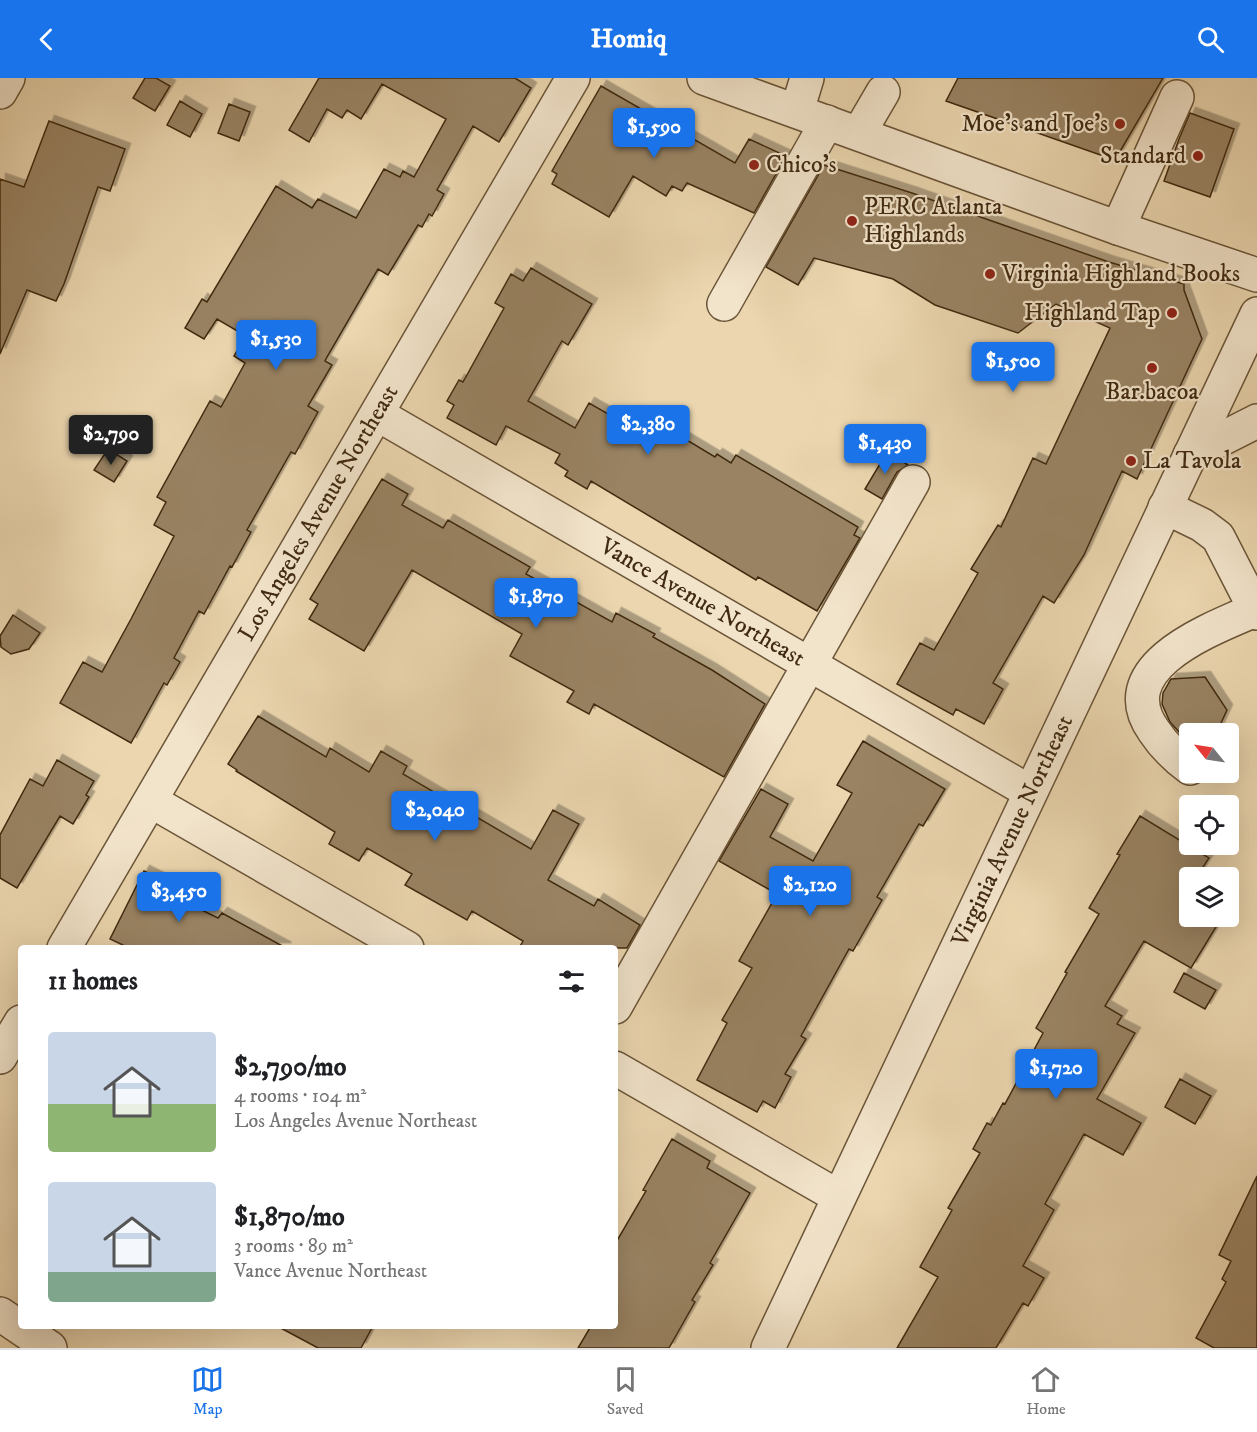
<!DOCTYPE html>
<html lang="en">
<head>
<meta charset="utf-8">
<style>
	:root { --surface:#fff; --page:#f2f2f2; --text:#202124; --muted:#757577; --line:#e0e0e0; --accent:#1a73e8 }
	body { margin:0; font-family:"IM FELL DW Pica",serif; background:var(--page); color:var(--text); height:100vh; display:flex; flex-direction:column; font-size:22px; white-space:nowrap }
	* { box-sizing:border-box; margin:0 }
	p { font-size:20px; color:var(--muted) }
	.icon { flex:none; width:33px; height:33px; fill:none; stroke:currentColor; stroke-width:2; stroke-linecap:round; stroke-linejoin:round }
	.map { position:relative; flex:1; overflow:hidden }
	.drawer { position:absolute; left:18px; top:867px; width:600px; height:384px; display:flex; flex-direction:column; background:var(--surface); border-radius:6px; box-shadow:0 6px 24px #0002 }
	.drawer>* { flex:none }
	.needle { width:39px; rotate:300deg }
	.fabs { position:absolute; left:1179px; top:645px; display:grid; gap:12px }
	.fabs a { display:grid; place-items:center; width:60px; height:60px; border-radius:6px; background:var(--surface); box-shadow:0 6px 24px #0002; font-size:30px }
	.price { position:absolute; translate:-50% -51px; padding:0 14px; border-radius:6px; background:var(--accent); color:#fff; font-size:20px; line-height:39px; filter:drop-shadow(0 2px 3px #0008) }
	.price::after { content:''; position:absolute; left:50%; top:36px; width:18px; height:14px; margin-left:-9px; background:inherit; clip-path:polygon(0 0,100% 0,50% 100%) }
	.price.selected { background:#222; color:#fff }
	ul { padding:0; list-style:none }
	li { display:flex; align-items:center; gap:18px; height:150px; padding:0 30px }
	li span { display:grid; place-items:center; flex:none; width:168px; height:120px; border-radius:6px; color:#555 }
	li>.icon { margin-inline-start:auto }
	span .icon { width:72px; height:72px; fill:#fffc; stroke-width:1 }
	li b { font-size:26px }
	h2 { display:flex; justify-content:space-between; align-items:center; height:72px; padding:0 30px; font-size:26px }
	header { display:flex; justify-content:space-between; align-items:center; height:78px; padding:0 30px; background:var(--accent); color:#fff; font-size:27px; font-weight:800 }
	.tabs { display:flex; justify-content:space-around; align-items:center; height:84px; border-top:2px solid var(--line); background:var(--surface); font-size:16px; color:var(--muted) }
	.tabs a { display:grid; justify-items:center; gap:3px }
	.tabs .selected { color:var(--accent) }
	.map>svg:first-child { display:block }
	.building { fill:#998363; stroke:#402a11; stroke-width:1.5; filter:url(#shadow) }
	.lines { fill:none; stroke-linecap:round; stroke-linejoin:round }
	.minor-casing { stroke:#6b5538; stroke-width:36 }
	.minor { stroke:#f2e4cb; stroke-width:33 }
	.poi-dot { fill:#8f2418; stroke:#f2e4cb; stroke-width:2 }
	.labels { text-anchor:middle; dominant-baseline:central; stroke-width:4.5; stroke-linejoin:round; paint-order:stroke }
	.poi-label { font-size:24px; fill:#402a11; stroke:#f2e4cb; text-anchor:start }
	.street-label { font-size:24px; fill:#402a11; stroke:#f2e4cb }
</style>
</head>
<body>
<header><svg class="icon" aria-label="back" viewBox="0 0 24 24"><path d="M15 5l-7 7 7 7"/></svg>Homiq<svg class="icon" aria-label="search" viewBox="0 0 24 24"><circle cx="10" cy="10" r="6"/><path d="M15 15l6 6"/></svg></header>
<div class="map">
<svg width="1257" height="1270" viewBox="0 0 1257 1270">
	<defs>
		<filter id="shadow"><feDropShadow dx="5.5" dy="-5.5" stdDeviation="0" flood-color="#0004"/></filter>
	</defs>
	<rect width="100%" height="100%" fill="#ebd6af"/>
	<filter id="stains"><feTurbulence type="fractalNoise" baseFrequency=".00333" numOctaves="4"/><feColorMatrix values="0 0 0 0 .2 0 0 0 0 .09 0 0 0 0 .02 0 0 0 .5 -.17"/></filter>
	<radialGradient id="worn" r=".72"><stop offset=".6" stop-color="#630" stop-opacity="0"/><stop offset="1" stop-color="#630" stop-opacity=".3"/></radialGradient>
	<path class="building" d="M145 0H156L170 8 155 33 133 20Z
		M319 0H515L531 10 499 64 473 48 437 112 444 116 432 138 429 136 422 149 418 147 388 197 378 191 327 279 325 283 332 287 308 328 318 334 295 376 291 374 247 452 251 454 232 489 230 488 204 536 199 533 174 580 180 584 167 607 164 605 131 665 60 625 83 584 102 594 131 541 174 458 154 447 166 424 157 419 210 323 221 329 245 285 234 278 246 258 217 241 204 261 185 250 202 221 207 224 276 108 312 130 318 121 356 140 384 91 400 99 403 93 414 99 446 41 382 6 361 41 347 32 342 40 327 31 309 64 289 52Z
		M958 0H1163L1115 82 946 23Z
		M601 8 735 85 749 61 786 78 754 135 687 105 682 113 672 108 666 118 633 98 609 139 552 106 557 96 552 93Z
		M180 23 202 36 190 59 167 47Z
		M229 26 250 34 239 63 218 55Z
		M1190 35 1234 51 1210 119 1164 103 1179 61Z
		M49 43 125 71 110 113 98 109 64 206 56 223 27 212 0 276V101L24 109Z
		M824 87 912 115 1109 184 1184 206V212L1202 261 1137 401 1122 393 1084 477 1054 525 1043 518 993 605 1003 611 984 646 956 631 953 637 897 606 920 565 934 572 978 495 971 491 998 447 1001 449 1033 380 1046 386 1110 250 1056 226 1018 255 935 227 893 201 814 180 798 207 766 189Z
		M531 190 592 226 568 267 562 263 528 323 575 350 589 325 650 360 655 353 668 360 672 353 715 379 717 376 731 385 736 377 858 449 854 457 860 460 817 533 758 499 756 502 591 403 587 411 565 398 568 393 555 385 560 376 506 348 496 367 447 340 454 327 447 323 459 302 463 304 504 230 495 225 511 196 523 203Z
		M108 371 127 383 114 404 94 392Z
		M887 374 908 387 897 394 882 421 865 411Z
		M382 401 408 416 402 427 443 450 448 442 530 489 526 496 612 544 616 535 655 556 653 559 712 592 765 626 724 699 594 626 589 636 567 624 574 613 510 578 522 556 412 492 364 573 309 541 318 526 310 521Z
		M13 537 40 555 29 571 11 576 1 569 0 558Z
		M1205 599 1227 632 1216 656H1190V666L1170 644 1162 626 1163 615 1171 601Z
		M258 638 326 679 330 670 369 694 381 673 407 688 403 696 531 771 553 732 579 746 548 802 594 828 598 821 640 847 627 870H519L523 863 472 833 467 842 405 807 412 796 367 770 359 783 329 766 335 754 236 693 237 692 228 686Z
		M863 663 945 711 923 748 919 746 877 819 882 822 853 873 849 871 801 958 806 961 785 996 791 999 775 1030 763 1023 757 1034 697 1002 727 945 722 942 752 890 739 883 777 816 719 783 761 711 788 726 770 759 813 783 852 715 837 707Z
		M57 682 94 703 86 717 89 719 73 746 60 738 17 810 0 800V757L30 701 43 708Z
		M1140 738 1209 780 1196 800H1190V838H1198L1216 849 1191 890 1144 863 1105 928 1122 938 1117 946 1135 955 1097 1021 1141 1045 1123 1077 1084 1056 1045 1126 1054 1132 1023 1188 1044 1200 1028 1228 1023 1225 996 1270H897L938 1199 920 1189 952 1132 948 1130 980 1075 973 1071 987 1045 991 1047 1003 1025 1005 1026 1043 955 1036 950 1067 895 1065 894 1099 836 1089 830 1120 777 1117 776Z
		M144 793 179 810 175 819 218 840 222 835 286 870H129L110 861Z
		M1184 895 1216 912 1205 931 1174 914Z
		M1180 1001 1211 1018 1195 1046 1165 1029Z
		M672 1061 710 1083 707 1090 750 1115 710 1185 713 1187 692 1222 695 1224 669 1270H578L591 1248H615V1166L646 1113 643 1112Z
		M1257 1098V1270H1214L1196 1260 1226 1204 1222 1201 1231 1183 1219 1177Z
		M277 1248H373L361 1270H318Z"/>
	<g class="lines">
		<defs>
			<g id="minor">
				<path d="M704 0 1118 150 1257 197"/>
				<path d="M0 14 8 0"/>
				<path d="M797 33 807 0"/>
				<path d="M859 55 883 14"/>
				<path d="M1118 150 1177 19"/>
				<path d="M724 226 827 44"/>
				<path id="s1" d="M377 336 1030 714"/>
				<path d="M1190 377 1257 343"/>
				<path d="M1165 429 1202 447 1218 459 1257 535"/>
				<path d="M1190 690C1175 679 1164 668 1154 653 1108 589 1211 551 1255 532"/>
				<path d="M151 723 407 870"/>
				<path id="s2" d="M64 870 573 0"/>
				<path d="M615 929 913 404"/>
				<path d="M0 979 21 944"/>
				<path d="M615 990 839 1119"/>
				<path d="M0 1236 50 1270"/>
				<path id="s3" d="M768 1270 1257 236"/>
			</g>
		</defs>
		<use href="#minor" class="minor-casing"/>
		<use href="#minor" class="minor"/>
	</g>
	<g class="poi-dot">
		<circle cx="1120" cy="46" r="6"/>
		<circle cx="1198" cy="78" r="6"/>
		<circle cx="754" cy="87" r="6"/>
		<circle cx="852" cy="143" r="6"/>
		<circle cx="990" cy="196" r="6"/>
		<circle cx="1172" cy="235" r="6"/>
		<circle cx="1152" cy="290" r="6"/>
		<circle cx="1131" cy="383" r="6"/>
	</g>
	<g class="labels">
		<g class="poi-label">
			<text x="1108" y="46" text-anchor="end">Moe's and Joe's</text>
			<text x="1186" y="78" text-anchor="end">Standard</text>
			<text x="766" y="87">Chico's</text>
			<text x="864" y="129">PERC Atlanta<tspan x="864" dy="28">Highlands</tspan></text>
			<text x="1002" y="196">Virginia Highland Books</text>
			<text x="1160" y="235" text-anchor="end">Highland Tap</text>
			<text x="1152" y="314" text-anchor="middle">Bar.bacoa</text>
			<text x="1143" y="383">La Tavola</text>
		</g>
		<g class="street-label">
			<text stroke="none"><textPath href="#s2" startOffset="504">Los Angeles Avenue Northeast</textPath></text>
			<text stroke="none"><textPath href="#s1" startOffset="376">Vance Avenue Northeast</textPath></text>
			<text stroke="none"><textPath href="#s3" startOffset="572">Virginia Avenue Northeast</textPath></text>
		</g>
	</g>
	<rect width="100%" height="100%" filter="url(#stains)"/>
	<rect width="100%" height="100%" fill="url(#worn)"/>
</svg>
<div class="fabs">
<a><svg class="needle" viewBox="-14 -14 28 28"><path d="M0-13l5 13h-10z" fill="#e53935"/><path d="M0 13l5-13h-10z" fill="#757577"/></svg></a>
<a><svg class="icon" aria-label="locate" viewBox="0 0 24 24"><circle cx="12" cy="12" r="6"/><path d="M12 2v4M12 18v4M2 12h4M18 12h4"/></svg></a>
<a><svg class="icon" aria-label="layers" viewBox="0 0 24 24"><path d="M12 4l9 5-9 5-9-5zM3 14l9 5 9-5"/></svg></a>
</div>
<b class="price" style="left:654px;top:81px">$1,590</b>
<b class="price" style="left:276px;top:293px">$1,530</b>
<b class="price" style="left:1013px;top:315px">$1,500</b>
<b class="price" style="left:648px;top:378px">$2,380</b>
<b class="price selected" style="left:111px;top:388px">$2,790</b>
<b class="price" style="left:885px;top:397px">$1,430</b>
<b class="price" style="left:536px;top:551px">$1,870</b>
<b class="price" style="left:435px;top:764px">$2,040</b>
<b class="price" style="left:810px;top:839px">$2,120</b>
<b class="price" style="left:179px;top:845px">$3,450</b>
<b class="price" style="left:1056px;top:1022px">$1,720</b>
<section class="drawer">
<h2>11 homes<svg class="icon" aria-label="filters" viewBox="0 0 24 24"><path d="M4 7h16M4 17h16"/><circle cx="9" cy="7" r="2"/><circle cx="15" cy="17" r="2"/></svg></h2>
<ul>
<li><span style="background:linear-gradient(#c9d6e8 60%,#8fb573 0)"><svg class="icon" aria-label="home" viewBox="0 0 24 24"><path d="M3 11l9-7 9 7M6 9v11h12V9"/></svg></span><div><b>$2,790/mo</b><p>4 rooms · 104 m²</p><p>Los Angeles Avenue Northeast</p></div></li>
<li><span style="background:linear-gradient(#c9d6e8 75%,#7fa58c 0)"><svg class="icon" aria-label="home" viewBox="0 0 24 24"><path d="M3 11l9-7 9 7M6 9v11h12V9"/></svg></span><div><b>$1,870/mo</b><p>3 rooms · 89 m²</p><p>Vance Avenue Northeast</p></div></li>
</ul>
</section>
</div>
<nav class="tabs">
<a class="selected"><svg class="icon" aria-label="map" viewBox="0 0 24 24"><path d="M3 6l6-2 6 2 6-2v14l-6 2-6-2-6 2zM9 4v14M15 6v14"/></svg>Map</a>
<a><svg class="icon" aria-label="saved" viewBox="0 0 24 24"><path d="M7 4h10v16l-5-4-5 4z"/></svg>Saved</a>
<a><svg class="icon" aria-label="home" viewBox="0 0 24 24"><path d="M3 11l9-7 9 7M6 9v11h12V9"/></svg>Home</a>
</nav>
</body>
</html>
